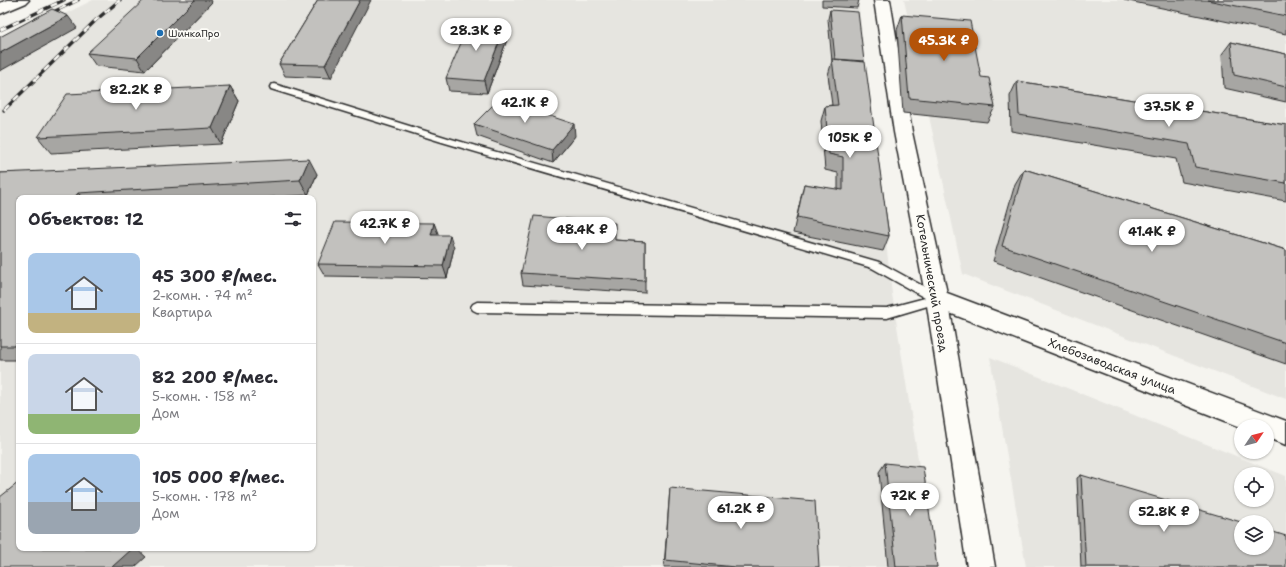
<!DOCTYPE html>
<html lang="ru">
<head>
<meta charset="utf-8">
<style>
	:root { --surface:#fff; --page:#f2f2f3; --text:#2b2b33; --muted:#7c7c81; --line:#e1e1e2; --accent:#b45309 }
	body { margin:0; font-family:"Shantell Sans",sans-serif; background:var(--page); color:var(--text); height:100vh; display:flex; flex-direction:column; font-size:15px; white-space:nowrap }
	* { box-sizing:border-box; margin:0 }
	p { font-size:13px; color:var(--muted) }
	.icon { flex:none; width:22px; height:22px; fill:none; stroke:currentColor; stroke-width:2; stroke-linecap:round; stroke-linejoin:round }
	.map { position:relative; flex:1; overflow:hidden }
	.drawer { position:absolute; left:16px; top:195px; width:300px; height:356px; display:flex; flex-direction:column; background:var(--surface); border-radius:8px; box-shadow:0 1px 3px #0004 }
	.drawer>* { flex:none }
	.needle { width:26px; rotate:55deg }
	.buttons { position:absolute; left:1234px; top:419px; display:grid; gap:8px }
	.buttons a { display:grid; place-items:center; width:40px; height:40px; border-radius:50%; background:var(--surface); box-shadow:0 1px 3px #0004; font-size:20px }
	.price { position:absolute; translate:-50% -34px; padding:0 9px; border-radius:14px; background:#fff; color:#222; font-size:13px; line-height:26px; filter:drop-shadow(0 1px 2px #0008) }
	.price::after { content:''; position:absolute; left:50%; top:24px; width:12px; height:9px; margin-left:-6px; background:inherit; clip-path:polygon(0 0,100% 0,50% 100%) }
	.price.on { background:var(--accent); color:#fff }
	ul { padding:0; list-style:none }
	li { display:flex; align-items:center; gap:12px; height:100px; padding:0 12px }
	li+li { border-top:1px solid var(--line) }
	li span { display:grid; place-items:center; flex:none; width:112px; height:80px; border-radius:8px; color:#555 }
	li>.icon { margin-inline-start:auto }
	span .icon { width:48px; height:48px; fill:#fffc; stroke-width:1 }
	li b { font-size:17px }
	h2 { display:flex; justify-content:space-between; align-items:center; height:48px; padding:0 12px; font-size:17px }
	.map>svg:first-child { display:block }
	.built { fill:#e6e5e0; fill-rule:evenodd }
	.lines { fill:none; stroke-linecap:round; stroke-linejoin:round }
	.lane-casing { stroke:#2b2b2b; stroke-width:3 }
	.street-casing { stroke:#2b2b2b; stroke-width:3 }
	.secondary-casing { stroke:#2b2b2b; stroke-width:3 }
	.lane { fill:#fdfcf7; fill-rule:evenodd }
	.street { fill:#fdfcf7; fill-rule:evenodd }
	.secondary { fill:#fdfcf7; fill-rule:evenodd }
	.rail-casing { stroke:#2b2b2b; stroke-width:3.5 }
	.rail { stroke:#fdfcf7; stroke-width:2.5; stroke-dasharray:7; stroke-linecap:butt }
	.wall { fill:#a7a6a3; stroke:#2b2b2b }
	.shaded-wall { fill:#888785; stroke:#2b2b2b }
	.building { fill:#c2c1be; stroke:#2b2b2b }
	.poi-dot { fill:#1f6fb2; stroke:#fdfcf7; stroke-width:1.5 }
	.labels { text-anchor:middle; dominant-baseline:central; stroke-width:3.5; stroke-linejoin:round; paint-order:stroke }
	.far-poi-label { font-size:10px; fill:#2b2b2b; stroke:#fdfcf7; text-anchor:start }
	.street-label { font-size:12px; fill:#2b2b2b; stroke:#fdfcf7 }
</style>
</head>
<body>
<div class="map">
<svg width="1286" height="567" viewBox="0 0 1286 567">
	<rect width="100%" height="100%" fill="#f5f4ef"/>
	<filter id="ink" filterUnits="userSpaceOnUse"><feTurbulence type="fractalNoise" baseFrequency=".025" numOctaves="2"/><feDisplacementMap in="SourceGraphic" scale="8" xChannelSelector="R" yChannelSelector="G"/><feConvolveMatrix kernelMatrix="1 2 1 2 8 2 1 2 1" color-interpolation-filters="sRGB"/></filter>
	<g filter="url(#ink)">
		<path class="built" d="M93 0H858L892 294 935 567H0V46ZM19 198H313V548H19Z
			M904 0H1286V399L963 274Z
			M990 357 1286 476V567H1026ZM1241 474H1267V500H1241ZM1241 522H1267V548H1241Z"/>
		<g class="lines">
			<defs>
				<path id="lane" d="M274 84 448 138 879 262 941 296 943 299 941 302 887 318 477 312 473 310 471 307 473 304 477 302 887 308 925 298 872 268 442 142 271 89 270 87 271 85Z"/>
				<path id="street" d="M937 290 945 293 948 299 995 567H967L926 299 929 293Z"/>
				<path id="secondary" d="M8 0H29L26 3 0 14V3Z
					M874 0H890L912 132 947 293 1286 421V445L1267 437V426H1241V427L929 305 926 299 894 132Z"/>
			</defs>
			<use href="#lane" class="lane-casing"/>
			<use href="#street" class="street-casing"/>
			<use href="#secondary" class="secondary-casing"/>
			<use href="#lane" class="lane"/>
			<use href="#street" class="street"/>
			<use href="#secondary" class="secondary"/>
			<defs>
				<path id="rail" d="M47 15 78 0
					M0 30 64 0
					M4 110 96 20 120 0"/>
			</defs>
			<use href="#rail" class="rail-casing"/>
			<use href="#rail" class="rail"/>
		</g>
		<path class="wall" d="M318 0 331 78 285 76 279 64Z
			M822 0H859L857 8 822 6Z
			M1124 0H1283L1286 1V34Z
			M212 2 145 71 96 66 87 53Z
			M830 10 864 61V62L889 236 883 251 793 233 804 184 838 190V173L825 170 821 121 825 106 832 105 828 75 832 61 828 19Z
			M902 15 981 77 995 107 987 122 903 113 897 30Z
			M506 24 508 37 487 93 449 91 446 78Z
			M1231 42 1286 54V102L1224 88 1222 54Z
			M1017 81 1286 125V201L1182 182 1176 159 1011 131 1010 96Z
			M230 86 239 101 221 144 51 153 38 137Z
			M474 124 575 136 553 163 477 136Z
			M1024 169 1286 250V364L993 261 1015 184Z
			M0 173 317 174 308 195 260 198H19V360H0Z
			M434 223 438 235 454 248 447 278 325 276 318 264Z
			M616 240 645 242V293L523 285 521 273Z
			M885 463 937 567H888L879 472Z
			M1081 475 1286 567H1081L1077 478Z
			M670 488 819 567H664Z"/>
		<path class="shaded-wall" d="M195 0H211L212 2 145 71 137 58Z
			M360 0H371L331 78 325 65Z
			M68 16 77 28 0 71V53Z
			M506 24 508 37 487 93 484 81Z
			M230 86 239 101 221 144 212 128Z
			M574 124 575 136 553 163 552 150Z
			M309 159 317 174 308 195 300 180Z
			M78 193 83 198H74Z
			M434 223 439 236 431 235Z
			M450 235 454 248 447 278 443 266Z
			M19 340V350L15 346Z
			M131 548H136L146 557 135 567H112Z"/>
		<path class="building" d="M144 0H195L137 58 87 53Z
			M318 0H360L325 65 279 64Z
			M1207 0H1283L1286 1V16Z
			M52 9 68 16 0 53V37Z
			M830 10 858 12 864 61 835 59Z
			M902 15 970 21 981 77 989 78 995 107 909 98Z
			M470 22 506 24 484 81 446 78Z
			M1231 42 1286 54V87L1234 75Z
			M832 59 865 62 889 236 797 217 804 184 843 190V157L829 154 825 106 838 105Z
			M1017 81 1286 125V183L1195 167 1189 144 1019 115Z
			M230 86 212 128 38 137 67 94Z
			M499 99 574 124 552 150 474 124Z
			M309 159 300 180 78 193 74 198H19V340L15 346H0V173Z
			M1024 169 1286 250V343L1002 246Z
			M534 216 615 223V240L645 242V281L521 273Z
			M335 222 434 223 431 235H450L443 266 318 264Z
			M885 463 923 467 937 567H896Z
			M1081 475 1241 522V548H1267V530L1286 536V567H1086Z
			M19 482V548H131L132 549 112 567H0V497Z
			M670 488 815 501 819 567H735L665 560Z"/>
	</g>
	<circle class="poi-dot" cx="160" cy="33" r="4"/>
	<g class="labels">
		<g class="far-poi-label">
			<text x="168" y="33">ШинкаПро</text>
		</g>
		<g class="street-label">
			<text transform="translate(932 283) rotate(80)">Котельнический проезд</text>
			<text transform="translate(1112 366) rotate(21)">Хлебозаводская улица</text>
		</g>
	</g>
</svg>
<div class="buttons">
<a><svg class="needle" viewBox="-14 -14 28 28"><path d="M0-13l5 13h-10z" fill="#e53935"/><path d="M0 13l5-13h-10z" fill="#7c7c81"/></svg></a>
<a><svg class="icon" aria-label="locate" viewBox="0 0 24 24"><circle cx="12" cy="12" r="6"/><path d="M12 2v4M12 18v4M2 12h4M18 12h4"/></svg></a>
<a><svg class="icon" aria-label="layers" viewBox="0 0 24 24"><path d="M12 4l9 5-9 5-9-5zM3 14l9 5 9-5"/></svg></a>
</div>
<b class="price" style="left:476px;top:52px">28.3K ₽</b>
<b class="price on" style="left:944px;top:62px">45.3K ₽</b>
<b class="price" style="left:136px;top:111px">82.2K ₽</b>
<b class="price" style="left:525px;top:124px">42.1K ₽</b>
<b class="price" style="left:1169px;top:128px">37.5K ₽</b>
<b class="price" style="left:850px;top:159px">105K ₽</b>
<b class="price" style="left:385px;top:245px">42.7K ₽</b>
<b class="price" style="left:582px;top:251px">48.4K ₽</b>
<b class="price" style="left:1152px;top:253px">41.4K ₽</b>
<b class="price" style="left:910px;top:517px">72K ₽</b>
<b class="price" style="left:741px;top:530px">61.2K ₽</b>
<b class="price" style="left:1164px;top:533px">52.8K ₽</b>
<section class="drawer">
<h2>Объектов: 12<svg class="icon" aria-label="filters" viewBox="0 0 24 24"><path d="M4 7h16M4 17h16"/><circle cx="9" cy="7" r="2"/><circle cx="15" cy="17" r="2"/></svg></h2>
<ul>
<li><span style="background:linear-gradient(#a9c7e8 75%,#c2b280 0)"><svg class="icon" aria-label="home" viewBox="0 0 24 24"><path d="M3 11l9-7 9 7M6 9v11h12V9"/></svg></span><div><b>45 300 ₽/мес.</b><p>2-комн. · 74 m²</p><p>Квартира</p></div></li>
<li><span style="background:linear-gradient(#c9d6e8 75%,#8fb573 0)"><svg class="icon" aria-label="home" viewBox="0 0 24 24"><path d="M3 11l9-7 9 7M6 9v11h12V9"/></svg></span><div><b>82 200 ₽/мес.</b><p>5-комн. · 158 m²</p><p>Дом</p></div></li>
<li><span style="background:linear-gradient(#a9c7e8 60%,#9aa5b1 0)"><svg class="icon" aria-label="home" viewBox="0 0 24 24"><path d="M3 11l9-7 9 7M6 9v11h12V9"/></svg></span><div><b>105 000 ₽/мес.</b><p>5-комн. · 178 m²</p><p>Дом</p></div></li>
</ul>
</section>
</div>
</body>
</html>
